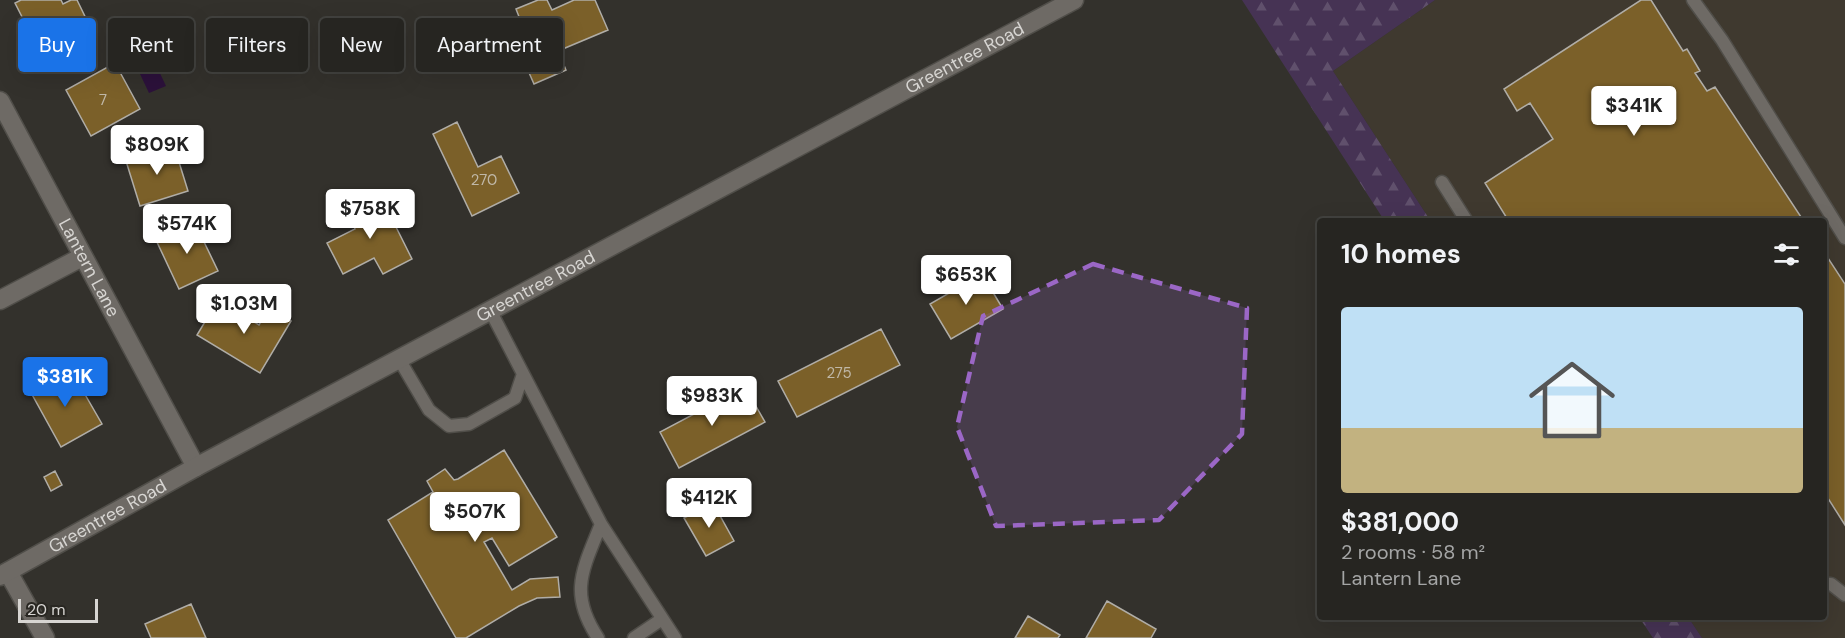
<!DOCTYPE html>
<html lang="en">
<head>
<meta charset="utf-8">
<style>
	:root { --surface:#262521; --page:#32312e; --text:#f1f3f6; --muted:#a4a5a5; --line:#42423f; --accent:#1a73e8 }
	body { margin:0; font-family:"DM Sans",sans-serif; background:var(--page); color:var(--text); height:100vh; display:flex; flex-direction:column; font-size:22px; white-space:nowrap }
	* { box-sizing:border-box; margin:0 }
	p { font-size:20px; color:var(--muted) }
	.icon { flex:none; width:33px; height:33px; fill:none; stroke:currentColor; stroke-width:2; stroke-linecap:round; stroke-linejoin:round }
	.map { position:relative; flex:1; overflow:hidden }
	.drawer { position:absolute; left:1317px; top:218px; width:510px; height:402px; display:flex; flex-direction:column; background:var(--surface); border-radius:6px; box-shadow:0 6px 24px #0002,0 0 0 2px var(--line) }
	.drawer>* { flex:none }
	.guide { position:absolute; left:18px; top:18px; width:570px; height:54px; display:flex; gap:12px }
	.scale { position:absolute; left:18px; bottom:15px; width:80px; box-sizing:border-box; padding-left:6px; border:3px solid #d7d5d2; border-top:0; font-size:16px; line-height:21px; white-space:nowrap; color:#d7d5d2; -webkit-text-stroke:4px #292722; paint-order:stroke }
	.price { position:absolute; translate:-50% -51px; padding:0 14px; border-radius:6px; background:#fff; color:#222; font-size:20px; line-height:39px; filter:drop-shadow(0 2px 3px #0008) }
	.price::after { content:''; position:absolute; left:50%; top:36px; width:18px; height:14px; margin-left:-9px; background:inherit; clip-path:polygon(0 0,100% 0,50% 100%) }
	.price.on { background:var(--accent); color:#fff }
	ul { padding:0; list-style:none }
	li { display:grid; align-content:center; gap:12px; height:318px; padding:0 24px }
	li span { display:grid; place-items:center; height:186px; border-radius:6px; color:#555 }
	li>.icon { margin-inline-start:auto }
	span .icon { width:108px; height:108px; fill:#fffc; stroke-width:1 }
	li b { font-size:26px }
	h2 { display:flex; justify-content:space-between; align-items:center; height:72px; padding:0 24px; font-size:26px }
	.tag { padding:0 21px; border-radius:6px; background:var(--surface); box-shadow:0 6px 24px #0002,0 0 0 2px var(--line); font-size:21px; line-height:54px }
	.tag.on { background:var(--accent); color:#fff }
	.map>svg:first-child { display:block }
	.built { fill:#3f392f }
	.forest { fill:url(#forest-firs) }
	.water { fill:#2c113b }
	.building { fill:#7b6029; stroke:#b0ada7; stroke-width:1.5 }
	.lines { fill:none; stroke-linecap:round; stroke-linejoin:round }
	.lane-casing { stroke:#504e49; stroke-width:15 }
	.street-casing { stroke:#504e49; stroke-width:21 }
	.secondary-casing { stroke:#504e49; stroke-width:21 }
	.lane { stroke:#6e6a65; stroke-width:12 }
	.street { stroke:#6e6a65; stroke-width:18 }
	.secondary { stroke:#6e6a65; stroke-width:18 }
	.marked { fill:#9b67c6; fill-opacity:0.2; stroke:#9b67c6; stroke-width:4.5; stroke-dasharray:12 8; stroke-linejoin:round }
	.labels { text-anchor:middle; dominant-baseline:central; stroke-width:4.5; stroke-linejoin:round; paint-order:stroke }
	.number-label { font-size:15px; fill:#c0b8a8 }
	.street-label { font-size:18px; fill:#d7d5d2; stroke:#292722 }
</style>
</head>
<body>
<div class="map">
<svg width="1845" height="638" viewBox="0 0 1845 638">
	<defs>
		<pattern id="forest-firs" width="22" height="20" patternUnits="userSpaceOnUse" patternTransform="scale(1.5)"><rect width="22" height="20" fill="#463354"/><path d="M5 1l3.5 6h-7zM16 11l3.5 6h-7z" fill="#60506c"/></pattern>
	</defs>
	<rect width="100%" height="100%" fill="#33312c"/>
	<path class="built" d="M1435 0H1845V638H1702L1688 617 1824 616V220H1430L1333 71Z"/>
	<path class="forest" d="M1242 0H1435L1333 71 1430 220H1384Z
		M1639 617H1688L1702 638H1653Z"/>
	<path class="water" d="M149 50 166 86 149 93 132 57Z"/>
	<path class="building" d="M21 0H61L63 4 71 0H77L94 35 44 60 15 3Z
		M538 0H547L552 10 574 0H595L608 30 558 51 566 70 534 84 511 32 523 27 516 9Z
		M1641 0H1651L1683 51 1687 49 1700 71 1695 73 1707 91 1715 87 1803 220H1508L1485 183 1553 139 1530 103 1517 111 1504 89Z
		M115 63 140 109 91 136 66 90Z
		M457 122 478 167 501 156 519 193 472 216 433 134Z
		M174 146 188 191 140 206 126 161Z
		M380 195 412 259 383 274 374 258 343 274 327 243 355 229 347 212Z
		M194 221 218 271 179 289 156 240Z
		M1824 252 1845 284V525L1824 492Z
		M982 274 1003 309 951 339 930 304Z
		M218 300 259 325 269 308 291 321 260 373 197 335Z
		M881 329 900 365 797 417 778 381Z
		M65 369 79 394 83 391 102 424 61 447 29 389Z
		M745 387 765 422 679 468 660 432Z
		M504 450 557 537 509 566 492 538 484 542 512 590 530 579 558 577 560 597 537 598 519 606 466 638H456L388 520 433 492 427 481 445 469 454 480 458 479Z
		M55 471 62 485 51 491 44 477Z
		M713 503 734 541 706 556 684 518Z
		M1107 601 1156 629 1151 638H1086Z
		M191 604 206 638H151L145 624Z
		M1028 616 1060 635 1058 638H1015Z"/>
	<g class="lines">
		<defs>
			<path id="lane" d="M1693 0 1722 40 1845 238
				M1442 182 1466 220
				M490 310 601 524 675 638
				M399 359 429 410 449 426 469 424 515 398 523 374
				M1824 584H1831L1845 595
				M598 638C568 593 583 569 601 524
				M634 638 662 619"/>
			<g id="street">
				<path id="s1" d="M0 101 196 467"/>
				<path d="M0 300 82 257"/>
				<path d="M8 572 45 638"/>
			</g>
			<g id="secondary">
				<path id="s2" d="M0 576 196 467 1074 0"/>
			</g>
		</defs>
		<use href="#lane" class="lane-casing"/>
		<use href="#street" class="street-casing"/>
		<use href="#secondary" class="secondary-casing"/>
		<use href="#lane" class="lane"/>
		<use href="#street" class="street"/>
		<use href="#secondary" class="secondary"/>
	</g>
	<path class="marked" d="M1093 264 1247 308 1242 434 1159 520 996 526 957 427 983 316Z"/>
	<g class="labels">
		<g class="number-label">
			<text x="103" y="100">7</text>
			<text x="484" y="180">270</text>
			<text x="839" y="373">275</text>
		</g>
		<g class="street-label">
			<text stroke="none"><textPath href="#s2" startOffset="1095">Greentree Road</textPath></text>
			<text stroke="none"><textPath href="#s1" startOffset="189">Lantern Lane</textPath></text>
			<text stroke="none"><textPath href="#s2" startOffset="609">Greentree Road</textPath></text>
			<text stroke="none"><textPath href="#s2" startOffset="123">Greentree Road</textPath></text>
		</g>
	</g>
</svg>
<div class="scale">20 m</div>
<b class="price" style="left:1634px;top:137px">$341K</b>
<b class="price" style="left:157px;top:176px">$809K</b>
<b class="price" style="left:370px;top:240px">$758K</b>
<b class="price" style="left:187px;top:255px">$574K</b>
<b class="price" style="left:966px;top:306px">$653K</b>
<b class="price" style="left:244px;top:335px">$1.03M</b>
<b class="price on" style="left:65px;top:408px">$381K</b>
<b class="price" style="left:712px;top:427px">$983K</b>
<b class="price" style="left:709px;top:529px">$412K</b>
<b class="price" style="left:475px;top:543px">$507K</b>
<div class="guide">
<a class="tag on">Buy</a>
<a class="tag">Rent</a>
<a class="tag">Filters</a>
<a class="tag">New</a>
<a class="tag">Apartment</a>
</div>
<section class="drawer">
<h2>10 homes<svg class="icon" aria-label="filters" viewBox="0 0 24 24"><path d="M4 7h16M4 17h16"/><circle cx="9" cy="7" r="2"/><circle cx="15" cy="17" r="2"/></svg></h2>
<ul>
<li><span style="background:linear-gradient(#bfe0f5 65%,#c2b280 0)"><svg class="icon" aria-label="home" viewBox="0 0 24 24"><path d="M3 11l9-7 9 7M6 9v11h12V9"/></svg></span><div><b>$381,000</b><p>2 rooms · 58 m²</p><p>Lantern Lane</p></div></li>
</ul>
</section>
</div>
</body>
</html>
